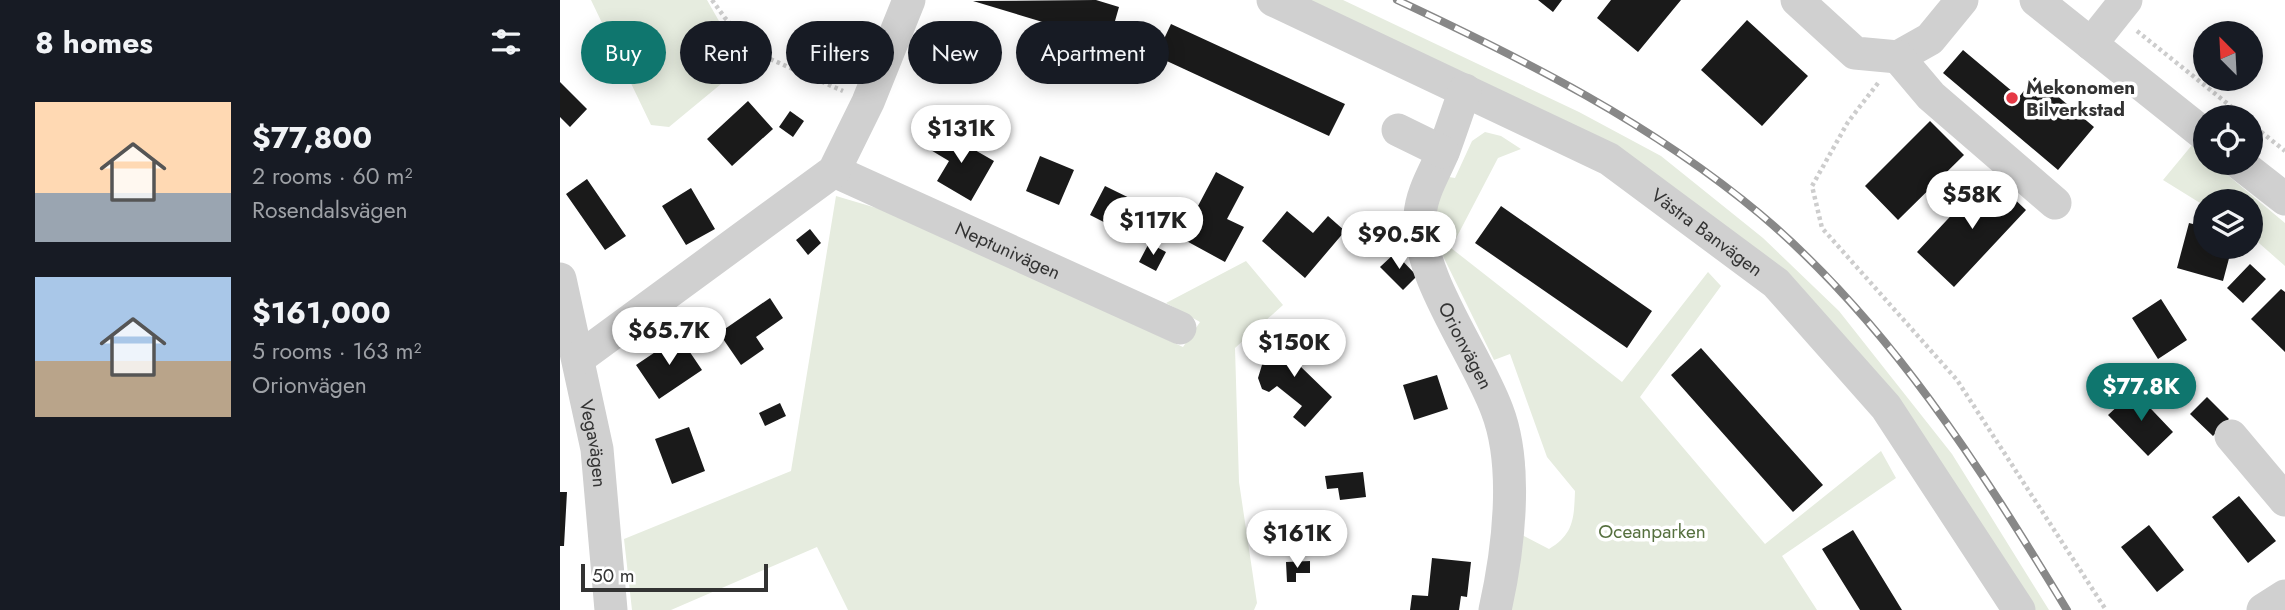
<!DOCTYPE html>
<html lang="en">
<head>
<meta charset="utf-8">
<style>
	:root { --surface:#171b24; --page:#20242c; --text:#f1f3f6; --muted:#9ea1a6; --accent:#0f766e }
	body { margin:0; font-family:Jost,sans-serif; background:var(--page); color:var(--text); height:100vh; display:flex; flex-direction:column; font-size:26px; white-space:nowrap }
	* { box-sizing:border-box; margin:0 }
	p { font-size:23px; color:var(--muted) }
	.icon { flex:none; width:38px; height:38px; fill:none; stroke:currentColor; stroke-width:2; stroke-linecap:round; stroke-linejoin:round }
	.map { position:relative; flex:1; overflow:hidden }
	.drawer { display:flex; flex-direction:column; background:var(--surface); width:560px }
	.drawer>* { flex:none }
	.top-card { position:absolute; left:21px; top:21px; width:665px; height:63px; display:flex; gap:14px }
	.needle { width:46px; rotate:336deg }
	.controls { position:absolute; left:1633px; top:21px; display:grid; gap:14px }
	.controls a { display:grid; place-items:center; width:70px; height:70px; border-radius:50%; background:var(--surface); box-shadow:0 4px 18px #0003; font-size:35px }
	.scale { position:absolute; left:21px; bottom:18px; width:187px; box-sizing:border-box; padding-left:7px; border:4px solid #333; border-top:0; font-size:19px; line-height:24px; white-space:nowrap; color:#333; -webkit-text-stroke:5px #fff; paint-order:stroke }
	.price { position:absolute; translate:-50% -60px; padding:0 16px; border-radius:24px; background:#fff; color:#222; font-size:23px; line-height:46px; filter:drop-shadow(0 2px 4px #0008) }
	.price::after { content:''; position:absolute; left:50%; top:42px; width:21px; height:16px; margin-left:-10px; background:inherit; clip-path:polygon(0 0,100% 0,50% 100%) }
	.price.active { background:var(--accent); color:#fff }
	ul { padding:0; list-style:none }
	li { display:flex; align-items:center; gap:21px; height:175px; padding:0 35px }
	li span { display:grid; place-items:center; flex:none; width:196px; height:140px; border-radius:0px; color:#555 }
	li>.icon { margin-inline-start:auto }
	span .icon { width:84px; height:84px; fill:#fffc; stroke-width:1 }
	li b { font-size:30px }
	h2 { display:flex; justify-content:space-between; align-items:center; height:84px; padding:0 35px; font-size:30px }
	.tag { padding:0 24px; border-radius:32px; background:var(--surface); box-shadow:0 4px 18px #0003; font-size:24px; line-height:63px }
	.tag.active { background:var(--accent); color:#fff }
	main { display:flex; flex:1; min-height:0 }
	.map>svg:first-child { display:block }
	.green { fill:#e6ecdf }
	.building { fill:#1a1a1a }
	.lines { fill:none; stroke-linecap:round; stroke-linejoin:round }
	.path { stroke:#cdcdcd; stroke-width:4.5; stroke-dasharray:3.5 3.5; stroke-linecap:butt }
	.minor { stroke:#d0d0d0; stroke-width:33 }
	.rail-casing { stroke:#888; stroke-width:8 }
	.rail { stroke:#fff; stroke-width:5; stroke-dasharray:16; stroke-linecap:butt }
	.poi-dot { fill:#e63946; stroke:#fff; stroke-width:2.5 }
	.labels { text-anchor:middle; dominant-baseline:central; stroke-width:7; stroke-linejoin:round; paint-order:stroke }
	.poi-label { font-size:19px; font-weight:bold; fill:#333; stroke:#fff; text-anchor:start }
	.street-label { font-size:19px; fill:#333; stroke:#fff }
	.park-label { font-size:19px; fill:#56703f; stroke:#fff }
</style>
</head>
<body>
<main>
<section class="drawer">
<h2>8 homes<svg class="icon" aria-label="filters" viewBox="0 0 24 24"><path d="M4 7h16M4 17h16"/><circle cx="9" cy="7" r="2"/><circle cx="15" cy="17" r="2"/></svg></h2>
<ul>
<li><span style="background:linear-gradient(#ffd9b3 65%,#9aa5b1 0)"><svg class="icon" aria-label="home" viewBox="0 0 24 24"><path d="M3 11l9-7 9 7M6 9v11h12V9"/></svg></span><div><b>$77,800</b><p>2 rooms · 60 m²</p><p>Rosendalsvägen</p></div></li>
<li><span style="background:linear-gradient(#a9c7e8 60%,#b9a48a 0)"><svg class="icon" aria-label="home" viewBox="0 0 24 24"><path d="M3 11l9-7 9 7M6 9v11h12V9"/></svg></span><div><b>$161,000</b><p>5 rooms · 163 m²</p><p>Orionvägen</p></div></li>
</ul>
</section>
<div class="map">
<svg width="1725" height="610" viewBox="0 0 1725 610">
	<rect width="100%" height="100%" fill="#fff"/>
	<path class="green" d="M31 0H147L184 65 109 127 91 125Z
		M743 0H783L1019 112 1101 156 1203 238 1279 311 1392 454 1489 610H1468L1171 235Z
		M925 132 941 136 961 149 938 158 891 248 1062 382 1148 272 1161 286 1080 397 1205 544 1321 451 1336 478 1222 556 1257 610H945L962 535 989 549C1014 534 1014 518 1015 491L987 457 950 354 934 360 881 252 875 207 889 177 895 178 912 141Z
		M1632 145 1645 156V163H1653L1725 223V266L1691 236 1690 201H1645V206L1603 180Z
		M276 196 330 212 623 347 640 322 606 303 686 261 723 305 675 348 679 482 697 603 694 610H288L257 547 111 610H72L64 539 231 471Z"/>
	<path class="building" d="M536 0 559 7 549 42 413 1Z
		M978 0H1002L993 12Z
		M1051 0H1121L1078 52 1037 18Z
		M1187 20 1248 76 1202 126 1141 70Z
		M611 24 785 104 769 136 596 56Z
		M1403 50 1459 97 1475 77 1534 127 1498 170 1383 73Z
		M0 82 27 109 10 127 0 117Z
		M188 101 213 129 172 166 147 139Z
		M230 111 244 121 233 137 219 127Z
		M1370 121 1404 155 1338 220 1305 186Z
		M380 130 434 161 411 201 377 181 389 161 369 149Z
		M480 156 514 170 499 205 466 191Z
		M656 172 684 187 667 219 684 227 665 262 621 238Z
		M1429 175 1466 210 1394 287 1357 252Z
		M27 179 66 236 45 250 6 194Z
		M545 186 594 210 579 240 530 215Z
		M131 188 155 229 126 245 102 206Z
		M941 206 1092 311 1067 348 915 243Z
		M727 211 753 233 768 216 785 231 745 278 702 241Z
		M1629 223 1645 227V247H1672L1663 281 1617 268Z
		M250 229 261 243 248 255 236 240Z
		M589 243 606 252 596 271 579 262Z
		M835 253 857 276 843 290 820 267Z
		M1690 264 1706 279 1683 303 1667 288Z
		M1721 289 1725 292V352L1691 319Z
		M210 298 223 318 196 337 204 349 181 365 159 333Z
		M1601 299 1627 340 1598 359 1572 318Z
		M119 336 142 370 99 399 76 365Z
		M749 338 758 357 740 366 772 397 745 427 733 417 742 406 717 386 709 392 702 389 698 378 705 355 709 356 712 345 726 346 728 349Z
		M1141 348 1263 485 1233 512 1111 375Z
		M877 375 888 409 854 420 843 385Z
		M1574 391 1613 432 1588 456 1548 415Z
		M1647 397 1669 419 1653 436 1630 414Z
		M220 403 226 416 205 426 199 413Z
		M129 427 145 471 112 484 95 439Z
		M803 472 806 497 780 500 778 488 767 489 765 476Z
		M0 492H7L4 546H0Z
		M1679 496 1716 541 1688 563 1652 517Z
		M1589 525 1624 570 1597 592 1561 547Z
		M1293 530 1342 610H1300L1262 549Z
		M872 558 911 562 907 597 901 596 899 610H850L852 595 868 596Z
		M750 561V573H736V582H727L726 562Z"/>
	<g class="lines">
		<path class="path" d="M152 0 165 18 201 55 283 91
			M1577 31 1684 117
			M1318 83 1288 122 1252 186 1262 228 1397 380 1546 610
			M1690 123 1725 151"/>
		<g class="minor">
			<path id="s1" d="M713 0 1049 159 1216 283 1326 407 1459 610"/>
			<path d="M1237 0 1295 53 1338 57 1370 39 1402 0"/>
			<path d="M1476 0 1645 135"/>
			<path d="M1531 44 1566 0"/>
			<path d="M1338 57 1371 96 1495 203"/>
			<path id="s2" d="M905 90C898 110 891 131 884 150 875 172 862 191 860 215 856 275 916 353 937 410 959 467 948 552 935 610"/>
			<path d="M838 130 883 152"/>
			<path d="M1679 163 1725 199"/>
			<path id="s3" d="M274 171 620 328"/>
			<path id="s4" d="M0 279 37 449 51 610"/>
			<path d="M19 358 274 171 308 102 349 0"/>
			<path d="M1671 436 1725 500"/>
			<path d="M1703 610 1725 596"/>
		</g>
		<defs>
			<path id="rail" d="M837 0C965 60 1091 123 1200 214 1330 324 1420 467 1507 610"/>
		</defs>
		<use href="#rail" class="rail-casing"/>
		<use href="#rail" class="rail"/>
	</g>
	<circle class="poi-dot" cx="1452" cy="98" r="7"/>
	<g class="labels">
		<g class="poi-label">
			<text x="1466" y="87">Mekonomen<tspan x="1466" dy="22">Bilverkstad</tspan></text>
		</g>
		<g class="street-label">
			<text stroke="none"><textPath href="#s1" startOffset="494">Västra Banvägen</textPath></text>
			<text stroke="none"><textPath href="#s3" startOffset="191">Neptunivägen</textPath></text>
			<text stroke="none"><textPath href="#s2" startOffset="273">Orionvägen</textPath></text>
			<text stroke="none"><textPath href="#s4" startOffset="168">Vegavägen</textPath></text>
		</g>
		<g class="park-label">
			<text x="1092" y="531">Oceanparken</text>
		</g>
	</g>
</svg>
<div class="controls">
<a><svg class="needle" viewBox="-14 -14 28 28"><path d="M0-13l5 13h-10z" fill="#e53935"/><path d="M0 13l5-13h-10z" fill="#9ea1a6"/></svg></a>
<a><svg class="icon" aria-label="locate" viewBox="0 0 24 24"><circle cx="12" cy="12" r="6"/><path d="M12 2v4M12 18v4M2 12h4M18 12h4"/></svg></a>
<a><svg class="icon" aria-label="layers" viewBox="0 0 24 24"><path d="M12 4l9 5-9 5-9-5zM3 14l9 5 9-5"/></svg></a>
</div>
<div class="scale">50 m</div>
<b class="price" style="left:401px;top:165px">$131K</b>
<b class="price" style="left:1412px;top:231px">$58K</b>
<b class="price" style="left:593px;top:257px">$117K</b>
<b class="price" style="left:839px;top:271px">$90.5K</b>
<b class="price" style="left:109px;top:367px">$65.7K</b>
<b class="price" style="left:734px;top:379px">$150K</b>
<b class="price active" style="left:1581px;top:423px">$77.8K</b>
<b class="price" style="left:737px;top:570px">$161K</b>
<div class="top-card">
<a class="tag active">Buy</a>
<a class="tag">Rent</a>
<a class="tag">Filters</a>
<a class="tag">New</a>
<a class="tag">Apartment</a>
</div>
</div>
</main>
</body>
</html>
